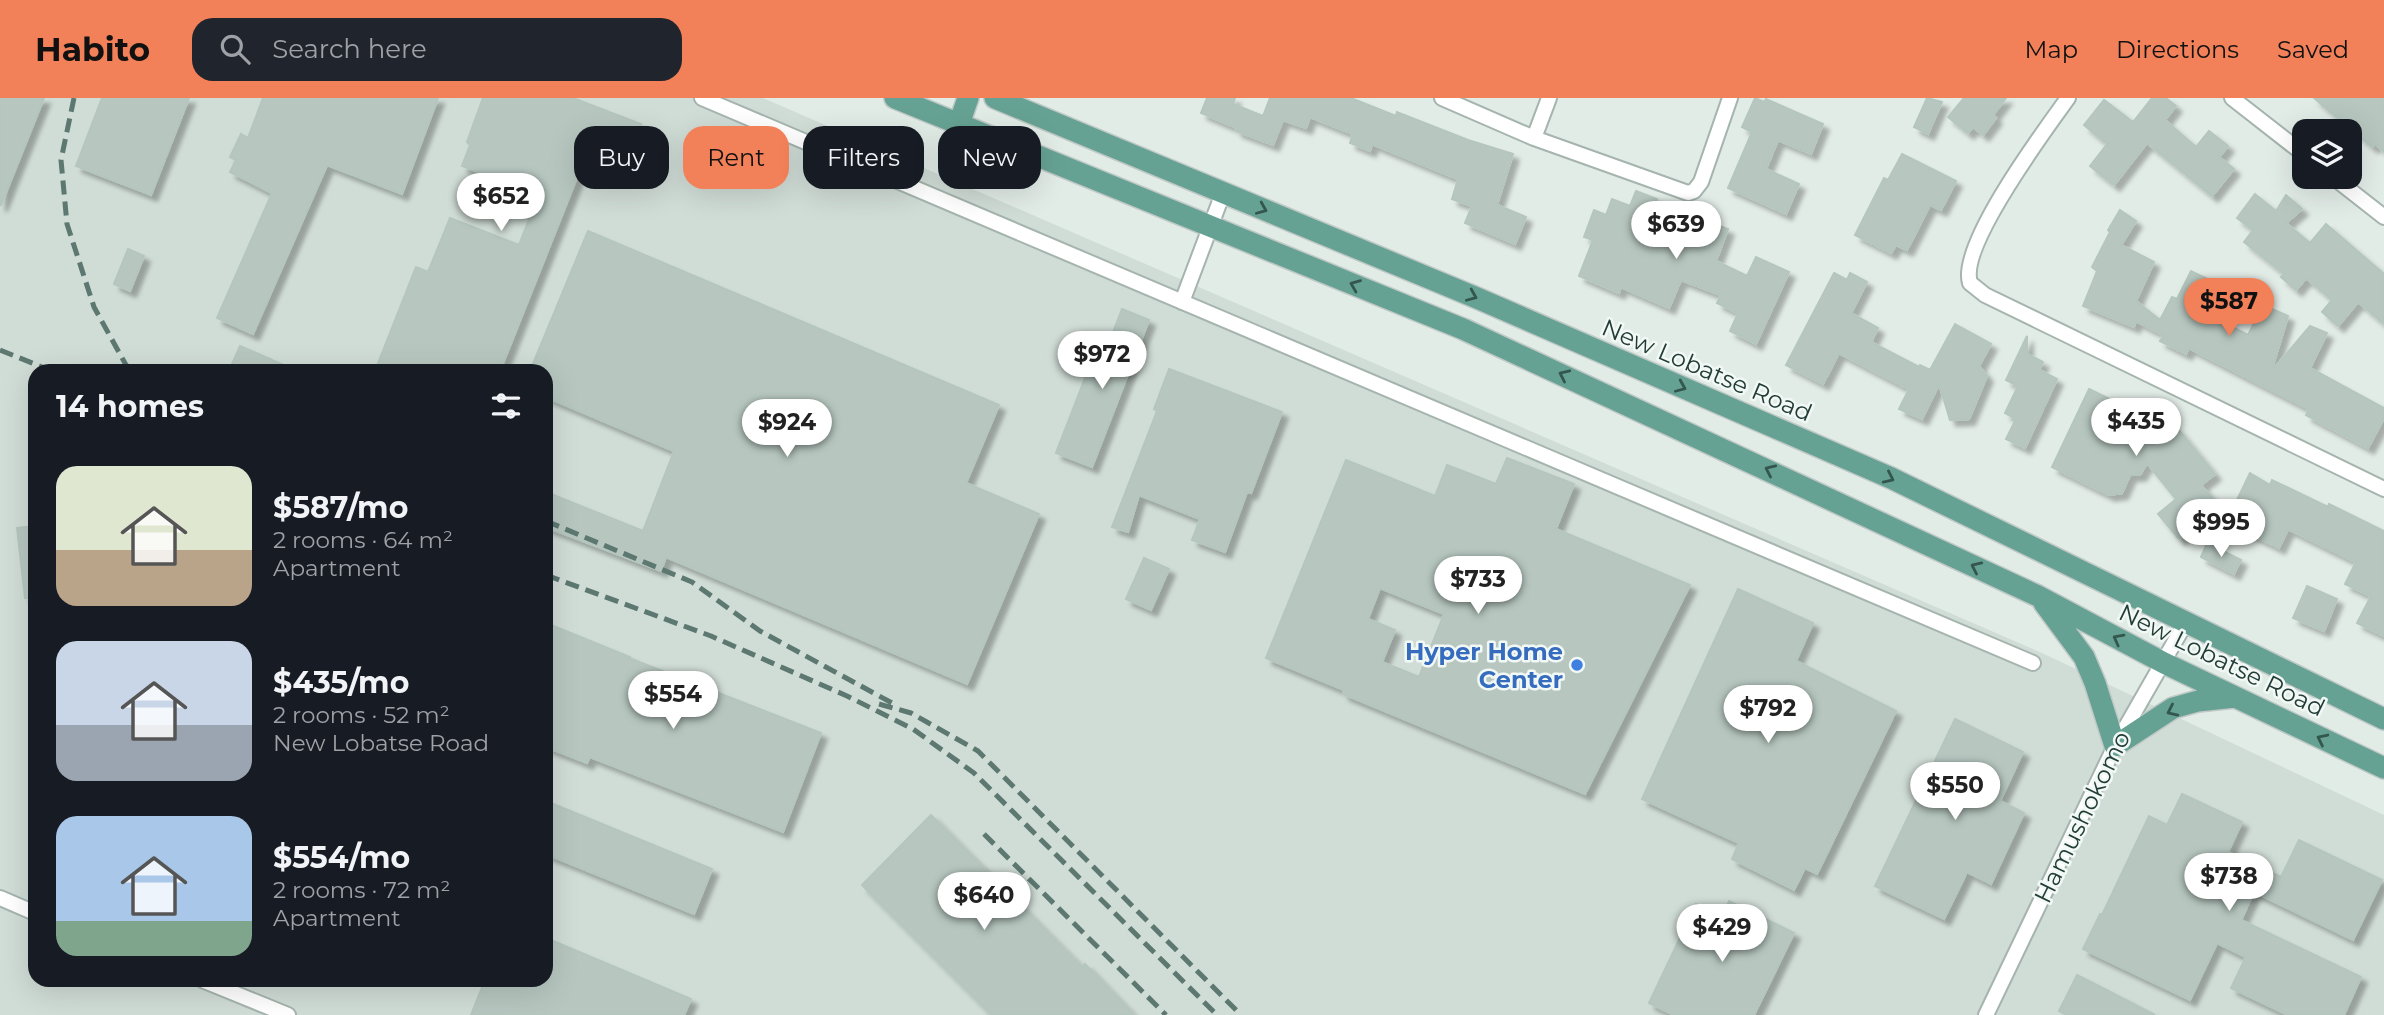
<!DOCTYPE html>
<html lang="en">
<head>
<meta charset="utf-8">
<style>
	:root { --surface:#171b24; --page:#20242c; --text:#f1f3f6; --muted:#9ea1a6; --accent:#f28059 }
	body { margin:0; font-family:Montserrat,sans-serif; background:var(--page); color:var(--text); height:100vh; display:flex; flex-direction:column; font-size:26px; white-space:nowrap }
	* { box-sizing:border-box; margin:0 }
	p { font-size:23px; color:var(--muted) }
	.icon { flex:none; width:38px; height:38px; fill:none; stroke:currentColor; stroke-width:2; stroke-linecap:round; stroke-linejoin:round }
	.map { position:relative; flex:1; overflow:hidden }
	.sheet { position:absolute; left:28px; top:266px; width:525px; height:623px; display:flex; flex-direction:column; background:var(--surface); border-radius:21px; box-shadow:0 7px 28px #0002 }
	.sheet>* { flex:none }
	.banner { position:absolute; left:574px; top:28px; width:665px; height:63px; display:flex; gap:14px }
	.fabs { position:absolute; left:2292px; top:21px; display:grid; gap:14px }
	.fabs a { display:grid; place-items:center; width:70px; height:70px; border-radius:14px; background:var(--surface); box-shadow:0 7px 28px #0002; font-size:35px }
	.price { position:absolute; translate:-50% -60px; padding:0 16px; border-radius:24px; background:#fff; color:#222; font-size:23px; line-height:46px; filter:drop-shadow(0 2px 4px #0008) }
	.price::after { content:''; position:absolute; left:50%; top:42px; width:21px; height:16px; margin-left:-10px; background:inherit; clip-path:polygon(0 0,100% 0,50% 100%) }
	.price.on { background:var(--accent); color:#111 }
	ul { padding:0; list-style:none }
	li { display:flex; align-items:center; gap:21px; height:175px; padding:0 28px }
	li span { display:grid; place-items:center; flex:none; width:196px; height:140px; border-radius:21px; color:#555 }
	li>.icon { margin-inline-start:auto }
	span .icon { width:84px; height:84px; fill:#fffc; stroke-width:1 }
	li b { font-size:30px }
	h2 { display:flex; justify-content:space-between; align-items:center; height:84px; padding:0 28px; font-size:30px }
	.chip { padding:0 24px; border-radius:21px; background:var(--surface); box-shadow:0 7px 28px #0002; font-size:24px; line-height:63px }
	.chip.on { background:var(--accent); color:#111 }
	header { display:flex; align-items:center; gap:42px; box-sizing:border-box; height:98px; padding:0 35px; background:var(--accent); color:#111 }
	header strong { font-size:33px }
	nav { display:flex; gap:38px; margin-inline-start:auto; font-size:24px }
	.search { width:490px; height:63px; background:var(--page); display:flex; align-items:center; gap:18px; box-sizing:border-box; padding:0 24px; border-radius:21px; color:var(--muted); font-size:26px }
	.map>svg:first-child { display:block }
	.built { fill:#d0dcd6; fill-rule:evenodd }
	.building { fill:#b7c7c0; stroke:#b4c6be; stroke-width:2; fill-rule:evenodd; filter:url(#shadow) }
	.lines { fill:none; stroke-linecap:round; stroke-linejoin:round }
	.street-casing { stroke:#a5b4ae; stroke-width:18 }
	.primary-casing { stroke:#c1c9c7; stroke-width:24 }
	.street { stroke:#fff; stroke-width:14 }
	.primary { stroke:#66a293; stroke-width:21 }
	.rail { stroke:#5c7871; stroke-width:5; stroke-dasharray:14 7; stroke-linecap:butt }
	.oneway { stroke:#33564d }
	.shop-dot { fill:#3f7fe0; stroke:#f2f8f5; stroke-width:2.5 }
	.labels { text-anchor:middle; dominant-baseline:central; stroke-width:5; stroke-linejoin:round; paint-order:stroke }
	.street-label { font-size:24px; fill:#223d36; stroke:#f2f8f5 }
	.shop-label { font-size:24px; font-weight:bold; fill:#366cbe; stroke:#f2f8f5; text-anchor:end }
</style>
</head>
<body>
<header>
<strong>Habito</strong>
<div class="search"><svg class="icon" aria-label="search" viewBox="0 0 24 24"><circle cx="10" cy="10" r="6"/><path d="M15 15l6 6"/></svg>Search here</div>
<nav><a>Map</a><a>Directions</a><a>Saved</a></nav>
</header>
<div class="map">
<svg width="2384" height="917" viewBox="0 0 2384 917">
	<defs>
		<filter id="shadow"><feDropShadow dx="6" dy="6" stdDeviation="2" flood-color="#0004"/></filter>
	</defs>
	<rect width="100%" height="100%" fill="#e2ece7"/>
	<path class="built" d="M0 0H763L2042 555 2384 717V917H0ZM35 273H546V882H35Z"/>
	<path class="building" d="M0 0H44L1 107H0Z
		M102 0H189L151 97 76 68Z
		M263 0H438L402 96 327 67 253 236 217 220 272 95 230 74 236 62 230 59 241 36 248 40Z
		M483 0H573L641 26 624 72 586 57 500 273H375L416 169 428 174 450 120 519 147 531 116 492 101 500 82 462 68 470 47 467 44Z
		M1207 0H1235L1233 6 1263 18 1270 0H1351L1396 18 1397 14 1468 42 1513 56 1497 107 1526 119 1515 146 1465 125 1472 108 1452 101 1458 81 1372 46 1370 53 1350 45 1353 36 1310 19 1306 30 1283 22 1273 47 1236 33 1237 30 1201 15Z
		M1755 0 1764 4 1766 1 1823 26 1811 56 1778 42 1766 71 1799 86 1786 116 1728 90 1752 34 1742 29Z
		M1927 0 1942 4 1928 36 1914 29Z
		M1964 0H2006L1993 17 1996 20 1983 37 1973 29 1968 35 1948 19Z
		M2152 0H2166L2176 8 2165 22 2196 49 2209 33 2228 48 2219 59 2234 71 2212 98 2147 45 2114 87 2090 68 2107 46 2084 27 2104 2 2133 24Z
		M2314 0H2384V54L2376 46 2372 49Z
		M1902 56 1956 83 1941 112 1930 107 1907 152 1896 147 1891 155 1855 137 1884 80 1888 82Z
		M1636 93 1657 101 1656 104 1728 131 1716 163 1747 178 1756 159 1789 174 1756 246 1730 233 1738 215 1717 205 1721 197 1681 182 1669 210 1621 189 1619 195 1579 178 1593 142 1584 139 1594 112 1606 117 1612 101 1630 108Z
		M2255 96 2276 113 2286 97 2302 111 2286 125 2310 145 2326 126 2384 176V226L2358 204 2338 228 2322 214 2332 202 2306 180 2296 192 2281 179 2284 176 2244 144 2253 132 2237 120Z
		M2120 112 2136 123 2121 147 2154 164 2136 203 2160 222 2172 199 2177 201 2191 173 2218 186 2203 214 2248 237 2263 207 2288 218 2271 274 2310 228 2327 235 2310 270 2384 310V320L2368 350 2306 317 2309 311 2189 250 2186 256 2160 243 2164 237 2136 223 2134 229 2083 208 2097 173 2092 169 2110 134 2108 132Z
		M588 133 999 307 966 385 1039 416 967 586 666 459 661 473 546 429V394L643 433 674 353 546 299V273H530Z
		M128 151 144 158 130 193 114 186Z
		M1834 175 1847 182 1850 175 1867 184 1851 215 1878 230 1871 244 1919 269 1920 267 1930 272 1955 226 1991 246 1979 268 1987 278 1969 321 1950 322 1939 286 1922 321 1899 311 1909 291 1839 255 1823 286 1786 267Z
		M1122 211 1149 222 1092 369 1056 355 1094 257 1103 260Z
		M2027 238V256L2043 264 2039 272 2057 281 2025 350 2006 341 2016 321 2005 315 2018 288 2006 282Z
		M240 248 297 273H229Z
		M1169 271 1282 314 1251 395 1247 394 1225 454 1192 442 1200 421 1139 397 1128 434 1112 429 1157 313 1154 311Z
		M2089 291 2138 315 2140 311 2178 331 2215 376 2201 387 2219 408 2179 441 2158 416 2176 401 2147 365 2140 377H2130L2122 395 2109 397 2052 369Z
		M1507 360 1574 386 1556 431 1690 487 1585 696 1343 596 1344 592 1266 560 1346 362 1435 398 1447 367 1496 386ZM1380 490 1444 516 1419 579 1382 564 1395 532 1368 521Z
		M2250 375 2270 387 2272 382 2328 409 2329 406 2384 433V538L2357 525 2371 498 2345 486 2356 464 2288 431 2279 450 2246 434 2256 415 2235 406Z
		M35 428V499L25 500 17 430Z
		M2207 445 2241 462 2234 476 2201 459Z
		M1144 460 1169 471 1151 512 1126 501Z
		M2307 488 2337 501 2324 533 2293 520Z
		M1738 491 1813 525 1796 563 1896 613 1817 776 1805 770 1794 792 1732 761 1739 745 1642 701Z
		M546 525 630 559 629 560 821 635 783 734 590 659 587 665 546 649Z
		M1955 621 2023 654 2000 703 2024 715 1991 786 1967 774 1944 821 1875 788Z
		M2182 696 2242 724 2228 754 2281 779 2299 742 2382 782 2353 842 2254 794 2241 822 2361 879 2344 917H2288L2231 890 2246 859 2217 845 2190 902 2083 851 2100 816 2102 817 2149 718 2167 727Z
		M546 703 712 771 694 816 546 756Z
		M931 717 1082 869 1085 866 1134 917H992L862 787Z
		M1729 803 1794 835 1754 917H1674L1649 905 1696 806 1722 819Z
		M546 840 691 901 684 917H471L485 882H546Z
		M2077 877 2155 917H2067L2059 913Z"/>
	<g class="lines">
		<defs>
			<path id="street" d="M702 0 2033 565
				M1442 0 1534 40 1688 95 1694 93 1701 84 1730 0
				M2068 0C2045 32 1958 148 1970 185L1985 197 2384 391
				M2232 0 2305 57
				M1534 40 1549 0
				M2333 79 2384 119
				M1182 204 1223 95
				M0 800 35 815
				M202 882 288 917
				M1986 917 2115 648 2186 524"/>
			<path id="primary" d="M895 0 1463 231 2038 498 2164 565 2384 670
				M995 0 1477 200 1891 380 2384 621
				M959 26 968 0
				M2044 505 2084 559 2095 585 2115 648 2173 610 2198 603 2235 599"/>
		</defs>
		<use href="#street" class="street-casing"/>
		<use href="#primary" class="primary-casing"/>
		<use href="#street" class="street"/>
		<use href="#primary" class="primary"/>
		<path class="rail" d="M74 0 61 62 67 126 94 209 126 267 133 273
			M0 252 52 273
			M546 423 692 484 760 533 892 605
			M546 477 711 538 847 598 913 631 974 675 1217 917
			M879 606 911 615 978 653 1241 917
			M984 736 1166 917"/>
	</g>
	<defs><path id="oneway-chevron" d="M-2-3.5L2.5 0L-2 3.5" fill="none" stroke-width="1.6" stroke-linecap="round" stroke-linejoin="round" transform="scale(1.75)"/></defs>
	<g class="oneway">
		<use href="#oneway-chevron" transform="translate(1262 111) rotate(23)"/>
		<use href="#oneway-chevron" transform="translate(1355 187) rotate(-158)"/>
		<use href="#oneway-chevron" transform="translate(1472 198) rotate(23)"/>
		<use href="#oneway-chevron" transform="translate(1564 277) rotate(-155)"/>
		<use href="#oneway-chevron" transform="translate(1681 289) rotate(23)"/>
		<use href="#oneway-chevron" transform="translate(1770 372) rotate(-155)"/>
		<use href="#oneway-chevron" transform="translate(1889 380) rotate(25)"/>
		<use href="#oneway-chevron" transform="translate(1976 469) rotate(-155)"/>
		<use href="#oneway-chevron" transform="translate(2118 541) rotate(-152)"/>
		<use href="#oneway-chevron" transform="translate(2172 613) rotate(155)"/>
		<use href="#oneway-chevron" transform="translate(2322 641) rotate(-154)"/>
	</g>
	<circle class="shop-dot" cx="1577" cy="567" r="7"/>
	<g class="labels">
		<g class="street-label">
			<text transform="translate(1707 272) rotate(23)">New Lobatse Road</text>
			<text transform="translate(2222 562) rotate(26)">New Lobatse Road</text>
			<text transform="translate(2082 719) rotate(-64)">Hamushokomo</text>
		</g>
		<g class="shop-label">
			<text x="1563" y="553">Hyper Home<tspan x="1563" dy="28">Center</tspan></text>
		</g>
	</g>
</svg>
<div class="fabs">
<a><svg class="icon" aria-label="layers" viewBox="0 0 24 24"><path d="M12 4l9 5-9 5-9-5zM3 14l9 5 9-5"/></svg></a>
</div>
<b class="price" style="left:501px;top:135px">$652</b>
<b class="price" style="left:1676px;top:163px">$639</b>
<b class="price on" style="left:2229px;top:240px">$587</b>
<b class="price" style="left:1102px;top:293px">$972</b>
<b class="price" style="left:2136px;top:360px">$435</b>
<b class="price" style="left:787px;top:361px">$924</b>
<b class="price" style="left:2221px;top:461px">$995</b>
<b class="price" style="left:1478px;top:518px">$733</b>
<b class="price" style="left:673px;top:633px">$554</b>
<b class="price" style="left:1768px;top:647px">$792</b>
<b class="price" style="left:1955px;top:724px">$550</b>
<b class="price" style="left:2229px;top:815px">$738</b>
<b class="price" style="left:984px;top:834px">$640</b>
<b class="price" style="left:1722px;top:866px">$429</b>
<div class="banner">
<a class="chip">Buy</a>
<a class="chip on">Rent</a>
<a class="chip">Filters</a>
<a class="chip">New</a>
</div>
<section class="sheet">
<h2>14 homes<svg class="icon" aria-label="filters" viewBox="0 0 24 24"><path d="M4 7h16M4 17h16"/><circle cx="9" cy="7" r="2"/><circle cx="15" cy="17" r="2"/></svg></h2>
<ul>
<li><span style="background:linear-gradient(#dfe7d0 60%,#b9a48a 0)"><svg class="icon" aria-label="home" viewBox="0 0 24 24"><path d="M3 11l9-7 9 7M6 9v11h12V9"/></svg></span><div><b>$587/mo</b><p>2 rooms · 64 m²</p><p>Apartment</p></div></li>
<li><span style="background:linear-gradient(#c9d6e8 60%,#9aa5b1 0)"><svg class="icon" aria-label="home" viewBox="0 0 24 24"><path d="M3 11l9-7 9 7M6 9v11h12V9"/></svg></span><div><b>$435/mo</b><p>2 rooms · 52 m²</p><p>New Lobatse Road</p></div></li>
<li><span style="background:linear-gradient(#a9c7e8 75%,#7fa58c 0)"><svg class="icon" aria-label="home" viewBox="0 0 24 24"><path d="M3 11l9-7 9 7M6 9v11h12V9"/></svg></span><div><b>$554/mo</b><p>2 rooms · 72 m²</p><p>Apartment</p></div></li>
</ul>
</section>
</div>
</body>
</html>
